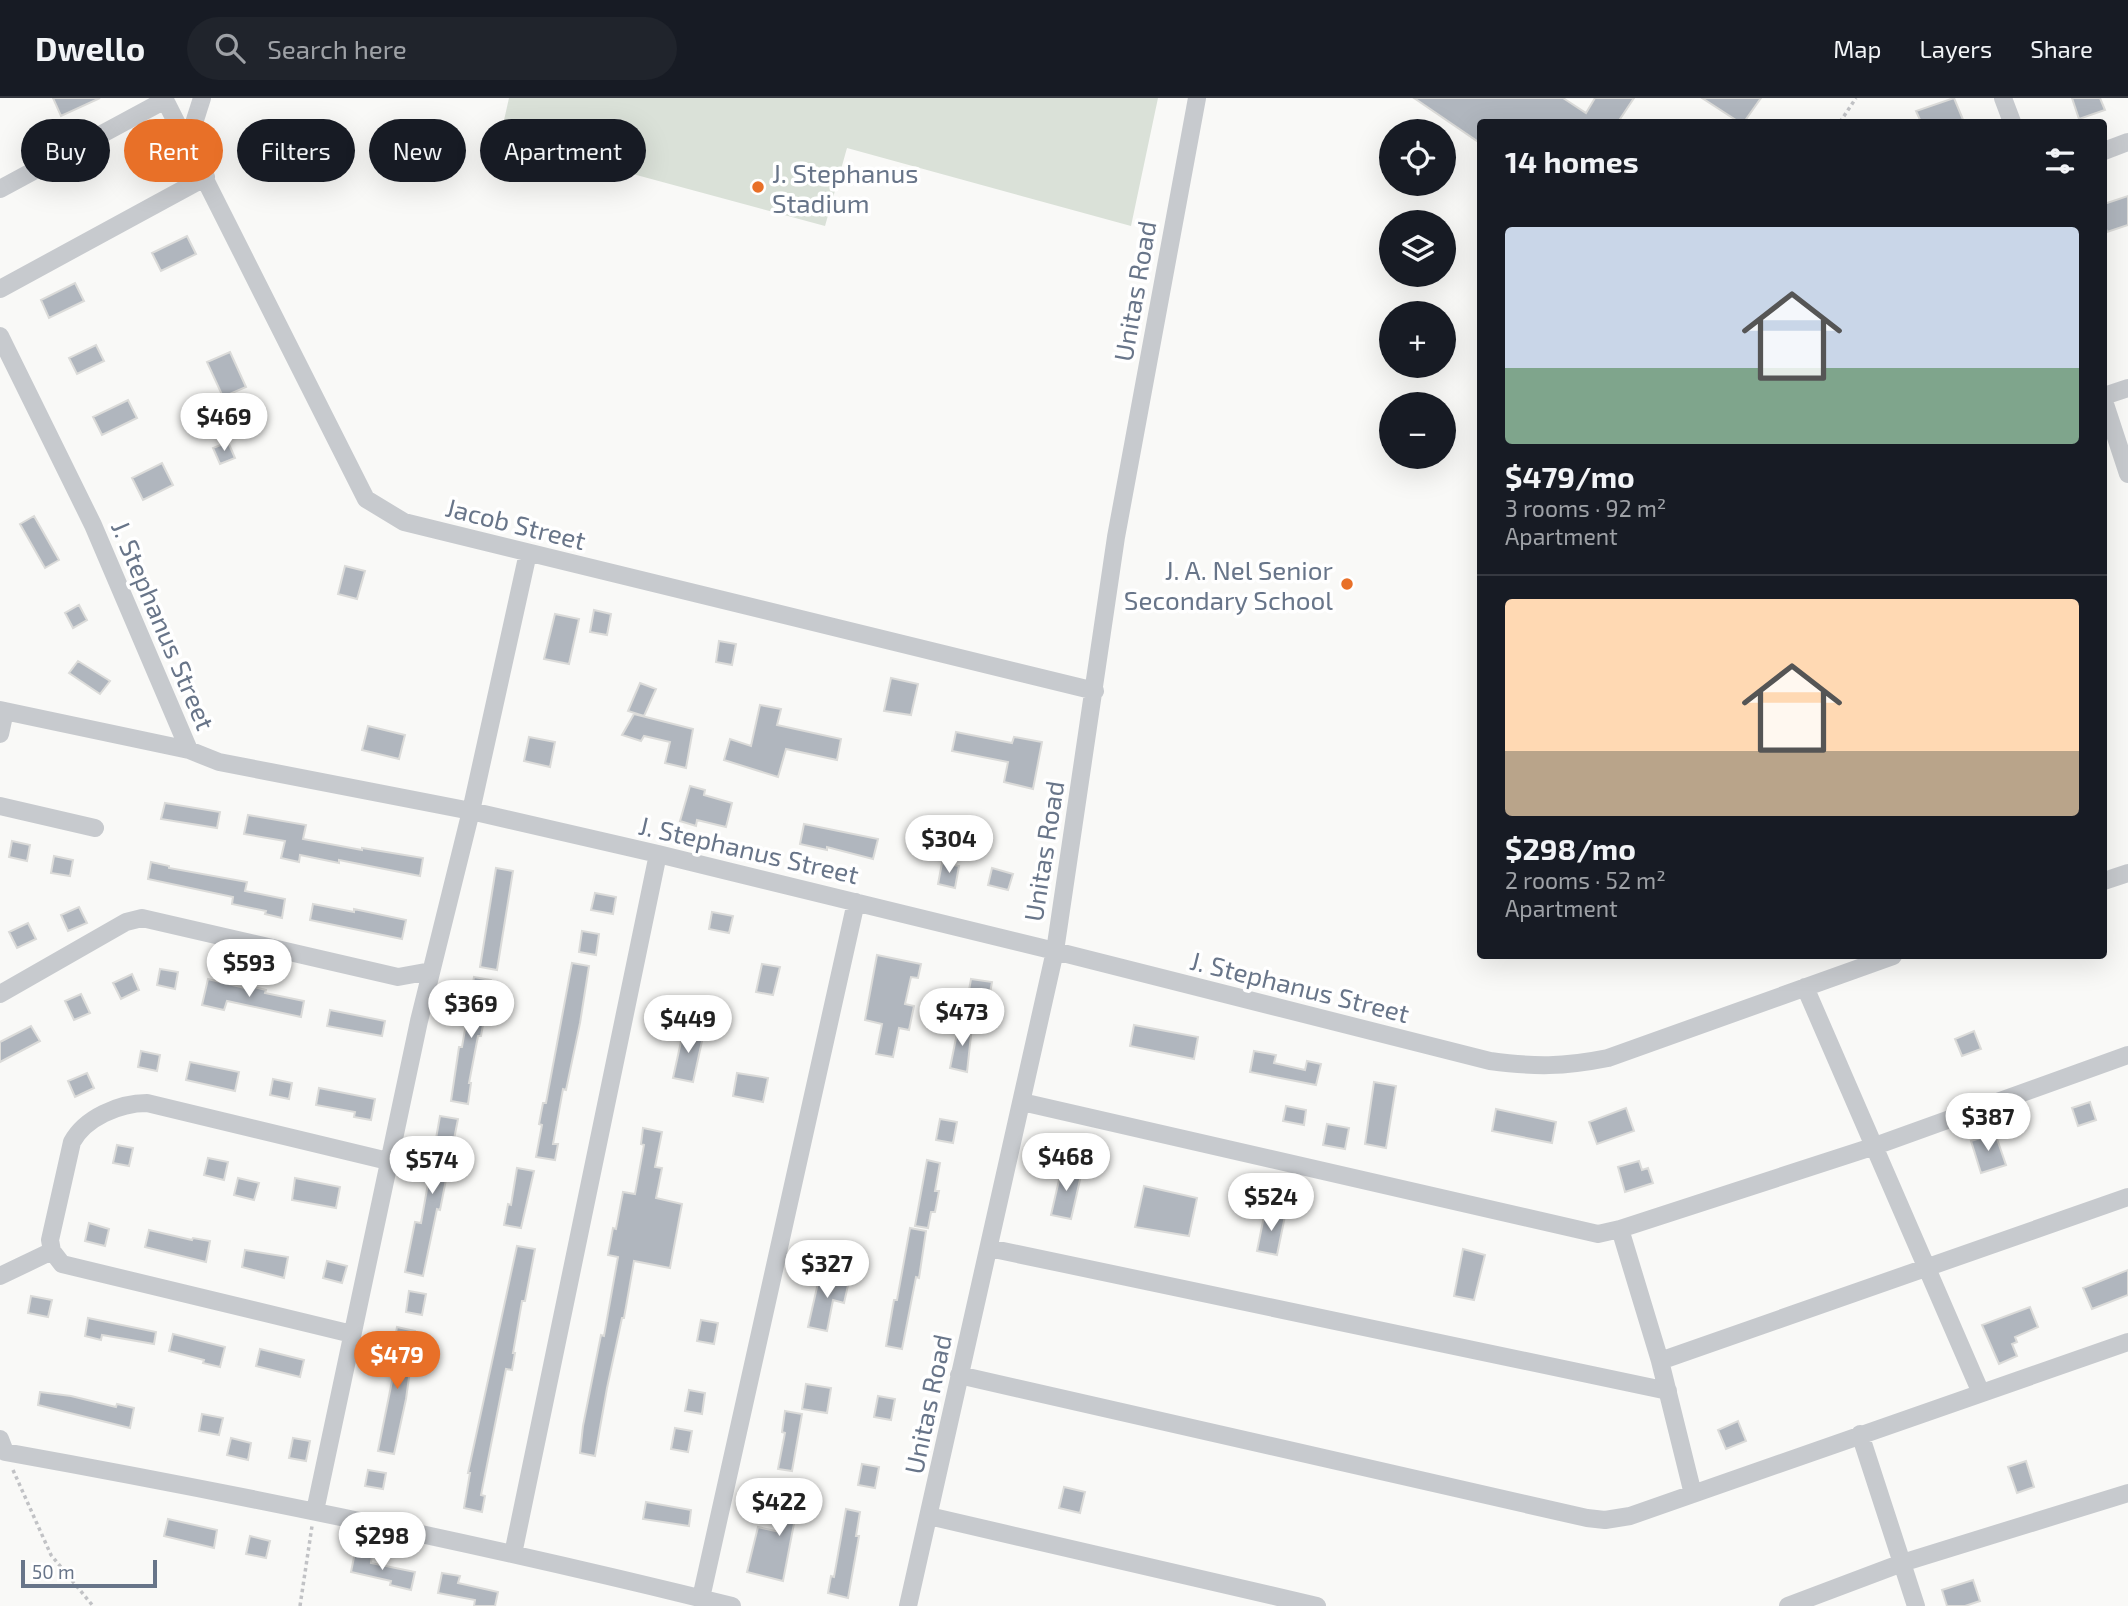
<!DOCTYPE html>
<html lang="en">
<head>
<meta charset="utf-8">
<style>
	:root { --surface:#171b24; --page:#20242c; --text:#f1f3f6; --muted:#9ea1a6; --line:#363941; --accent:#e87028 }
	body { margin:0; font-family:"Exo 2",sans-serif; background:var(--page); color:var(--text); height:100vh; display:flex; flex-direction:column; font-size:26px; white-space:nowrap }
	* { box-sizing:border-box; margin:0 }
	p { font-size:23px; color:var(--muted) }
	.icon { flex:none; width:38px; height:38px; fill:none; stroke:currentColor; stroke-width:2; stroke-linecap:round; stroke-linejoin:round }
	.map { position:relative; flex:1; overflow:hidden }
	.drawer { position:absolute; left:1477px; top:21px; width:630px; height:840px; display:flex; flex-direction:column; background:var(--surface); border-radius:7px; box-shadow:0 7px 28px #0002 }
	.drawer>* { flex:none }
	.banner { position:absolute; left:21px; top:21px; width:665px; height:63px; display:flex; gap:14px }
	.controls { position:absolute; left:1379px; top:21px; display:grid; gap:14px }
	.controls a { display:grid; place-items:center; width:77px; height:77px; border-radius:50%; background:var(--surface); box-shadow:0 7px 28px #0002; font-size:35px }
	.scale { position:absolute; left:21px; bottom:18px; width:136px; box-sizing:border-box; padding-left:7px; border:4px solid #687589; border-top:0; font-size:19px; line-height:24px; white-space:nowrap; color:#687589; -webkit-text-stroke:5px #fff; paint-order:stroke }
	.price { position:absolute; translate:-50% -60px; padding:0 16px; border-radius:24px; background:#fff; color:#222; font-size:23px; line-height:46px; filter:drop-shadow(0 2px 4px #0008) }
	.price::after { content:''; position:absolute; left:50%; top:42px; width:21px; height:16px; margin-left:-10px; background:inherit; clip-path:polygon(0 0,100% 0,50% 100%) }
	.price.selected { background:var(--accent); color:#fff }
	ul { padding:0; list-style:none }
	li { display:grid; align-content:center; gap:14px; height:371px; padding:0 28px }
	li+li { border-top:2px solid var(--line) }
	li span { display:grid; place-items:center; height:217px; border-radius:7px; color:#555 }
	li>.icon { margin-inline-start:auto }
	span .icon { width:126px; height:126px; fill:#fffc; stroke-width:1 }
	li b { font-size:30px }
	h2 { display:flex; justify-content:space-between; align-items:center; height:84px; padding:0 28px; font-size:30px }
	.pill { padding:0 24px; border-radius:32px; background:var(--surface); box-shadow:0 7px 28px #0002; font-size:24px; line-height:63px }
	.pill.selected { background:var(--accent); color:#fff }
	header { display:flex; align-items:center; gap:42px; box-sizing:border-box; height:98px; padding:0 35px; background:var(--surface); border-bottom:2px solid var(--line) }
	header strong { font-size:33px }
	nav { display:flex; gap:38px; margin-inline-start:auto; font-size:24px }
	.search { width:490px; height:63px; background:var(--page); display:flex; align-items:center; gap:18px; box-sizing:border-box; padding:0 24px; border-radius:38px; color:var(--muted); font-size:26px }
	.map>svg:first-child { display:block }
	.green { fill:#dae1d8 }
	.building { fill:#b0b6be; stroke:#dbdbd9; stroke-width:2 }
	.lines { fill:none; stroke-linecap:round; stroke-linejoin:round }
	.path { stroke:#c1c2c5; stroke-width:3.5; stroke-dasharray:3.5 3.5; stroke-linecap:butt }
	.minor { stroke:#c7cace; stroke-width:18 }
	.poi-dot { fill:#e87028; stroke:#fff; stroke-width:2.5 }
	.labels { text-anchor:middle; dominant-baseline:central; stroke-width:7; stroke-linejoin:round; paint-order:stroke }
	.poi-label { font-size:26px; fill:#687589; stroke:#fff; text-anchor:start }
	.street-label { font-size:26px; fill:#687589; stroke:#fff }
</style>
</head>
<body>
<header>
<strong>Dwello</strong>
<div class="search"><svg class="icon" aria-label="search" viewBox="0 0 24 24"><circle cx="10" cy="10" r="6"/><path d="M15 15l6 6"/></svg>Search here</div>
<nav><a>Map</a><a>Layers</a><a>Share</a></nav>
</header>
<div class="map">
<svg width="2128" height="1508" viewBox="0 0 2128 1508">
	<rect width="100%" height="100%" fill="#f9f9f7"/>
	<path class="green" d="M509 0H1158L1131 128 847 50 825 128 500 40Z"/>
	<path class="building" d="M53 0H100L61 18Z
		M1414 0H1563L1586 15 1595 0H1634L1618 24H1480V45Z
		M1702 0H1761L1744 24H1739Z
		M1954 0 1964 24H1921L1916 13Z
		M2072 0H2100L2105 12 2079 21Z
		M2128 98V127L2107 134 2104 124V106Z
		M187 138 196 156 161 173 152 155Z
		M75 185 84 203 49 220 41 202Z
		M96 247 104 263 77 276 69 260Z
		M230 254 246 289 223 299 207 264Z
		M128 302 137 320 102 337 93 319Z
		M228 344 235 360 220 366 213 350Z
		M162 365 173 387 143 402 132 380Z
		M34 418 59 462 45 470 20 426Z
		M345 468 365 473 357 501 338 496Z
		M79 507 87 522 73 530 65 515Z
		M594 512 611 516 607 537 590 534Z
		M555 516 579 521 569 566 544 561Z
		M719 543 736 546 732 567 716 564Z
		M78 563 110 583 100 596 69 575Z
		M891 580 918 586 911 617 884 613Z
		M640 585 656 591 644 618 628 613Z
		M760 607 781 611 777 627 841 641 837 662 786 651 778 679 724 662 730 641 751 648Z
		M634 616 693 631 686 670 665 665 670 644 644 638 641 643 622 637Z
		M368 628 405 637 399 661 362 652Z
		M956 634 1012 645 1014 639 1042 644 1033 691 1004 684 1008 664 952 653Z
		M529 639 555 644 550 669 524 663Z
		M690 688 705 692 704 697 732 705 726 729 697 722 696 728 680 723Z
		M165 705 220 714 217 730 161 721Z
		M248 717 306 727 303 741 362 752V750L423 760 420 778 339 762V765L300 757 299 764 281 760 285 743 244 736Z
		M804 726 878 741 873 761 827 749V752L800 746Z
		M12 743 30 747 27 763 9 759Z
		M54 758 73 762 70 778 51 775Z
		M151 764 169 768V770L247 784 245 793 285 801 282 820 265 816 266 813 232 806 233 799 148 781Z
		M942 765 959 768 955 790 938 786Z
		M496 770 513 773 497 872 480 869Z
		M992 770 1013 776 1008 792 988 787Z
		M595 795 616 799 613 816 591 812Z
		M313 806 354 814V811L406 822 402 841 310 822Z
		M79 809 87 825 68 833 61 817Z
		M712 814 733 818 729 835 709 831Z
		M28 825 36 841 17 850 9 834Z
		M582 833 599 836 596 857 579 854Z
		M877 857 921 866 918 880 911 879 905 906 914 908 909 932 899 930 893 959 876 956 882 926 865 922Z
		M572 865 589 868 580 925 566 992 563 991 553 1046H558L555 1062 536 1059 542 1027 539 1026 543 1005H546Z
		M762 866 780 869 773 897 756 894Z
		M160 871 178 874 175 891 157 887Z
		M132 876 139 892 121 901 113 885Z
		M474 879 491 882 481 938H478L469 985H471L468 1006 451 1003 459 949H462Z
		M208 881 249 891 250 888 266 892 265 895 304 903 301 919 227 903 224 912 202 907Z
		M971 881 992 884 989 901 968 898Z
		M81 896 90 915 74 922 65 903Z
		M330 912 385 923 382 938 327 928Z
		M959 925 972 928 967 974 950 970Z
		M1134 927 1198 939 1194 961 1130 948Z
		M31 928 40 943 0 964V944Z
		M684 930 704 934 693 984 673 980Z
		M1974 933 1981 951 1962 958 1955 941Z
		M141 953 160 957 157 973 138 969Z
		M1254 953 1276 957 1274 965 1305 972 1307 963 1321 966 1316 987 1250 974Z
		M190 964 239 974 235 993 186 982Z
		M87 975 94 990 75 999 68 983Z
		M737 975 768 980 763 1004 733 998Z
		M273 981 292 985 289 1001 270 997Z
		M1374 984 1396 988 1386 1050 1365 1046Z
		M319 990 375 1001 371 1022 354 1019 355 1014 316 1007Z
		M2090 1004 2096 1022 2078 1028 2072 1010Z
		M1286 1008 1306 1012 1304 1027 1283 1023Z
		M1626 1010 1634 1033 1597 1046 1589 1024Z
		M1496 1011 1556 1024 1552 1045 1492 1033Z
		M440 1018 458 1021 440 1112 437 1111 423 1178 405 1174 415 1124 421 1125Z
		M940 1021 957 1024 953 1045 936 1042Z
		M1327 1026 1349 1030 1345 1051 1323 1047Z
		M643 1030 662 1034 655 1069 662 1070 656 1100 682 1106 670 1170 634 1163 624 1220H622L607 1290 595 1358 580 1355 583 1328 601 1237 604 1238 618 1159 608 1157 613 1130 616 1131 623 1094 635 1096 644 1047 641 1046Z
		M1995 1035 2006 1067 1981 1075 1971 1043Z
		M117 1047 133 1050 129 1068 113 1065Z
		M208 1060 228 1064 224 1082 204 1077Z
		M927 1062 940 1065 935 1093H939L935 1114H931L928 1130 915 1128Z
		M1639 1063 1642 1072 1648 1070 1653 1085 1625 1094 1618 1069Z
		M1062 1069 1082 1073 1071 1121 1051 1117Z
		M517 1070 534 1073 521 1130 504 1127 508 1106 511 1107Z
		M238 1080 259 1085 254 1102 234 1097Z
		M295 1080 340 1089 336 1110 292 1102Z
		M1144 1088 1197 1100 1189 1138 1135 1129Z
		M1265 1113 1285 1118 1277 1157 1257 1153Z
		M89 1125 109 1131 105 1148 85 1143Z
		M910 1130 926 1133 919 1180 916 1179 902 1251 886 1248 894 1202H897Z
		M149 1132 192 1142 193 1140 210 1143 206 1164 145 1149Z
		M517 1148 535 1151 525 1203H522L513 1255H515L512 1272 506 1271 481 1397 485 1398 482 1414 464 1410 470 1375H468Z
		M1463 1151 1485 1157 1474 1202 1454 1198Z
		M245 1152 288 1159 284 1180 242 1169Z
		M327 1163 347 1168 342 1185 323 1180Z
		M2128 1172V1197L2092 1211 2083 1190Z
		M820 1176 849 1183 844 1205 833 1202 827 1233 808 1229Z
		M409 1193 426 1196 422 1217 406 1214Z
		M31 1198 52 1202 48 1219 28 1215Z
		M2030 1209 2038 1229 2015 1239 2017 1244 2012 1246 2017 1258 1999 1266 1982 1227Z
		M88 1220 156 1234 154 1246 102 1237 101 1242 85 1238Z
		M701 1222 718 1225 714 1246 697 1243Z
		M397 1229 415 1233 409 1264 411 1265 406 1301 394 1356 378 1353 392 1283 397 1246 394 1245Z
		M173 1236 225 1249 220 1269 203 1265 204 1262 169 1253Z
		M260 1251 304 1262 300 1279 256 1268Z
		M806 1286 831 1290 827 1315 802 1311Z
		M689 1292 705 1295 702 1316 685 1313Z
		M40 1294 71 1298 116 1309 117 1306 134 1310 130 1330 38 1307Z
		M878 1298 895 1301 891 1322 874 1319Z
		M785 1313 802 1316 792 1373 778 1371 785 1335 782 1334Z
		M202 1316 223 1320 219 1337 199 1333Z
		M1738 1323 1746 1343 1726 1351 1718 1332Z
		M675 1330 692 1333 688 1354 671 1351Z
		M231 1340 251 1345 248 1362 227 1357Z
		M293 1340 310 1343 306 1363 289 1360Z
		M2026 1363 2034 1389 2017 1395 2008 1369Z
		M862 1366 879 1369 875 1390 858 1387Z
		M368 1372 386 1375 383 1391 365 1388Z
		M1064 1389 1085 1394 1080 1415 1059 1410Z
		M788 1390 813 1394 809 1417 796 1415 783 1483 747 1474 758 1429 780 1434Z
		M646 1404 691 1412 689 1428 643 1421Z
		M846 1411 860 1414 856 1438H859L848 1500 828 1495 831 1478 834 1479Z
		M168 1421 217 1432 214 1450 164 1438Z
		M250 1438 270 1443 266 1460 246 1456Z
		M355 1454 372 1457 371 1465 415 1474 411 1492 390 1487 391 1483 351 1474Z
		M442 1475 460 1478 458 1485 498 1494 495 1508H474L475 1502 438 1495Z
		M1973 1482 1980 1503 1965 1508H1947L1942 1492Z"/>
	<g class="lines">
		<path class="path" d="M1840 24 1856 0
			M13 1372 51 1457 93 1508
			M300 1508 312 1428"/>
		<path class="minor" d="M164 0 366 401 404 424 1095 593
			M2003 0 2012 24
			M188 44 202 0
			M2104 53 2128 44
			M0 91 165 2
			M0 191 206 79
			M0 238 93 427 189 652 219 664 471 713 658 756 1055 853 1490 963C1535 969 1563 969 1608 960L1893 858
			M2104 298 2128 290
			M2104 303 2128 376
			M0 612 189 652
			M0 636 5 613
			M0 708 95 730
			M2104 783 2128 775
			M1805 889 1981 1295
			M0 896 126 824 142 820 398 879 431 873
			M1022 1004 1598 1136 1620 1131 1875 1048 2128 957
			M1620 1131 1660 1263 1693 1396
			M989 1150 1668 1293
			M0 1178 52 1153
			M352 1236 62 1166 52 1153 50 1142 72 1044C85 1020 119 1005 147 1005L388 1063
			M1660 1263 2128 1099
			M959 1277 1587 1420 1605 1422 1630 1418 2128 1244
			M1860 1336 1916 1508
			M0 1341 5 1354C249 1398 491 1448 732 1508
			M315 1413 419 923 471 713 528 455
			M929 1418 1317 1508
			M513 1456 658 756
			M701 1500 856 804
			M908 1508 1055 853 1116 439 1197 0
			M1788 1508 1902 1465 2128 1395"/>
	</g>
	<g class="poi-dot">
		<circle cx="758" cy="89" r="7"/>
		<circle cx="1347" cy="486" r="7"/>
	</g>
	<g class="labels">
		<g class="poi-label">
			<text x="772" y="74">J. Stephanus<tspan x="772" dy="30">Stadium</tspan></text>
			<text x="1333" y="471" text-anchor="end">J. A. Nel Senior<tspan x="1333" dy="30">Secondary School</tspan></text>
		</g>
		<g class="street-label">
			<text transform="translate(1134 193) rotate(-80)">Unitas Road</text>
			<text transform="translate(516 425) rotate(14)">Jacob Street</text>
			<text transform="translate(164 527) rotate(67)">J. Stephanus Street</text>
			<text transform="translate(749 751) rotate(13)">J. Stephanus Street</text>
			<text transform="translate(1043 753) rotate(-81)">Unitas Road</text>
			<text transform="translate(1300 888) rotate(14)">J. Stephanus Street</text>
			<text transform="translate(927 1306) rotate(-78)">Unitas Road</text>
		</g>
	</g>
</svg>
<div class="controls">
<a><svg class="icon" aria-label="locate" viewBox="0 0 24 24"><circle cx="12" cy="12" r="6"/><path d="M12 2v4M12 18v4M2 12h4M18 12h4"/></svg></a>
<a><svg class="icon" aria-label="layers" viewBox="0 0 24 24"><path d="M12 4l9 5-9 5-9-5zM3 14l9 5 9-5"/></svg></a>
<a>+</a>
<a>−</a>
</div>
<div class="scale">50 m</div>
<b class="price" style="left:224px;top:355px">$469</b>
<b class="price" style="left:949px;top:777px">$304</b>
<b class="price" style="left:249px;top:901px">$593</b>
<b class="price" style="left:471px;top:942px">$369</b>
<b class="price" style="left:962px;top:950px">$473</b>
<b class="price" style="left:688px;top:957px">$449</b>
<b class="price" style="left:1988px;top:1055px">$387</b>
<b class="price" style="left:1066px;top:1095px">$468</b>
<b class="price" style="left:432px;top:1098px">$574</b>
<b class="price" style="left:1271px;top:1135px">$524</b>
<b class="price" style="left:827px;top:1202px">$327</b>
<b class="price selected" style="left:397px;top:1293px">$479</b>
<b class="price" style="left:779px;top:1440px">$422</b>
<b class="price" style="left:382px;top:1474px">$298</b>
<div class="banner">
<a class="pill">Buy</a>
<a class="pill selected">Rent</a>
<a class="pill">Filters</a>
<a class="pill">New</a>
<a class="pill">Apartment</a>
</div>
<section class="drawer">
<h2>14 homes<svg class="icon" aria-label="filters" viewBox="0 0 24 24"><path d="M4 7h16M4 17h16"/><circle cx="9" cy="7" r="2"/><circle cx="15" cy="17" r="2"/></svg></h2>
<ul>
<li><span style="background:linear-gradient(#c9d6e8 65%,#7fa58c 0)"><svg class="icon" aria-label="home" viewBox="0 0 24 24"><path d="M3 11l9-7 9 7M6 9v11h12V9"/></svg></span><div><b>$479/mo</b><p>3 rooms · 92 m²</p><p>Apartment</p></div></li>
<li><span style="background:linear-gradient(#ffd9b3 70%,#b9a48a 0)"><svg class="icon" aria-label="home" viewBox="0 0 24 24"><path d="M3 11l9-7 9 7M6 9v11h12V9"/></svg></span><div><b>$298/mo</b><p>2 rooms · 52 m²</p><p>Apartment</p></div></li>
</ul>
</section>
</div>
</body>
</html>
